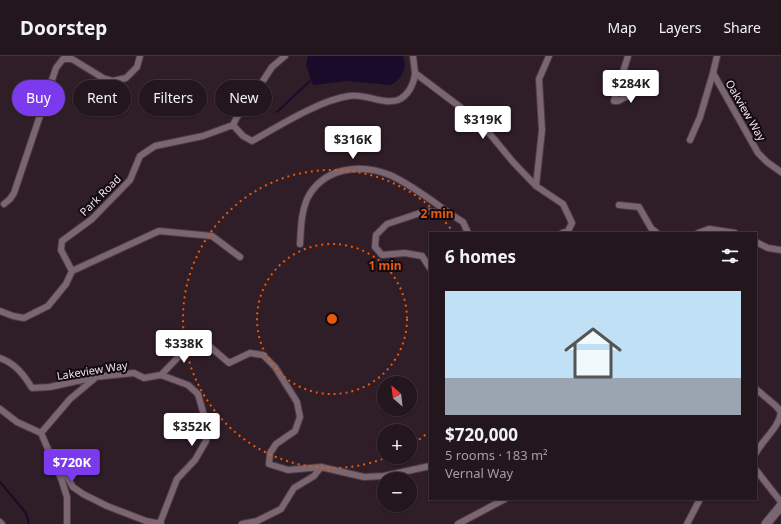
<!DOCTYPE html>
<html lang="en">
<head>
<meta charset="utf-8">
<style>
	:root { --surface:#23161d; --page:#2f232a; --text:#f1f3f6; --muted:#a39fa4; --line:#40353b; --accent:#7c3aed }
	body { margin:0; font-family:"Noto Sans",sans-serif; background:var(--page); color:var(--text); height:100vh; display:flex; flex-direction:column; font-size:15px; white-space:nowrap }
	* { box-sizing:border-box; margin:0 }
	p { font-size:13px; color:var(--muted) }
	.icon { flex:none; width:22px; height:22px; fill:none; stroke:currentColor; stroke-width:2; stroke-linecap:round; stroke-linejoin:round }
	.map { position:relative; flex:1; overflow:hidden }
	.sheet { position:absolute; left:429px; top:176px; width:328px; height:268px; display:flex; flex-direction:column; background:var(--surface); border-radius:0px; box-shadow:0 1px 3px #0004,0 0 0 1px var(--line) }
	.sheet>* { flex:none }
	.banner { position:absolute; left:12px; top:24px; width:357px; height:36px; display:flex; gap:8px }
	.needle { width:26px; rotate:332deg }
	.fabs { position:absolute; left:377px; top:320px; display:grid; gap:8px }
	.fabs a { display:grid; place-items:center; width:40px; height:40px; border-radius:50%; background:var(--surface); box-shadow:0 1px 3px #0004,0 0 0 1px var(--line); font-size:20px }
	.price { position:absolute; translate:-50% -34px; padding:0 9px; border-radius:4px; background:#fff; color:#222; font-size:13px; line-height:26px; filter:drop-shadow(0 1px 2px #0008) }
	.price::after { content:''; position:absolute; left:50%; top:24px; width:12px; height:9px; margin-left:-6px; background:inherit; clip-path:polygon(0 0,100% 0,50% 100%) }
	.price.current { background:var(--accent); color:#fff }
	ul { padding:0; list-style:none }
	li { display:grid; align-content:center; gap:8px; height:212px; padding:0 16px }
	li span { display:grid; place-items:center; height:124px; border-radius:0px; color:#555 }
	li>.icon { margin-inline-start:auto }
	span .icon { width:72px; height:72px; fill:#fffc; stroke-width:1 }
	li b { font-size:17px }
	h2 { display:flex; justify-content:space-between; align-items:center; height:48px; padding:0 16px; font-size:17px }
	.tag { padding:0 14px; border-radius:18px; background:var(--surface); box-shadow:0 1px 3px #0004,0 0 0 1px var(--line); font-size:14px; line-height:36px }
	.tag.current { background:var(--accent); color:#fff }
	header { display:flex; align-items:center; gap:24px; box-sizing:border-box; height:56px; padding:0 20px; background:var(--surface); border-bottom:1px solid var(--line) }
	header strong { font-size:19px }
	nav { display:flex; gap:22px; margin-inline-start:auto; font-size:14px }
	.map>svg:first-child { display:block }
	.water { fill:#1b0b2b }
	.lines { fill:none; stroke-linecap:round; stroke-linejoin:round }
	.stream { stroke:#1b0b2b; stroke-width:2 }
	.street-casing { stroke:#4a3b44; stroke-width:8 }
	.secondary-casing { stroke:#4a3b44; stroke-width:11 }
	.street { stroke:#7a6570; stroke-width:6 }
	.secondary { stroke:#7a6570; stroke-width:9 }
	.ring { fill:none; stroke:#e8590c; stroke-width:2; stroke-dasharray:2 4 }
	.labels { text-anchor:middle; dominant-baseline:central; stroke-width:4; stroke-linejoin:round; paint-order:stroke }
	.street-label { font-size:11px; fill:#eee1e8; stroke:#120a0e }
	.centre { fill:#e8590c; stroke:#120a0e; stroke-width:2 }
	.ring-label { font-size:12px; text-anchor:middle; font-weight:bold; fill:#e8590c; stroke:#120a0e; stroke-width:4; stroke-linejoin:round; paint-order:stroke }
</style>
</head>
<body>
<header>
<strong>Doorstep</strong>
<nav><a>Map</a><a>Layers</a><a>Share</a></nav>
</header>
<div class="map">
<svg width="781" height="468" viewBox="0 0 781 468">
	<rect width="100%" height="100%" fill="#2f1d27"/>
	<path class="water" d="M308 0H403C408 12 401 25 390 29L347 25 313 29 306 9Z"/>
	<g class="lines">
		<path class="stream" d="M277 56 311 24
			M0 426 26 457 29 468"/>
		<defs>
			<path id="street" d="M285 0 272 11 251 43 237 61 233 69 243 80 252 85C279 70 320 44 349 40 365 37 382 49 398 44 408 40 414 28 415 17
				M413 0 415 17 480 66 513 106 536 130 563 148 572 167 568 175 562 177
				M628 0 614 45H618L644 31
				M717 0 713 17 758 97 767 106 781 116
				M233 69 203 80 155 90 140 100 130 124 92 163 62 185 61 194 72 215 159 175 212 180 240 201
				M690 84 700 61 713 17
				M536 130 542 74 539 23 549 0
				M4 148 10 143 14 137 56 12 63 3H72L103 22 113 25 126 22 137 11 140 0
				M619 149 639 151 651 172 657 177
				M698 177 709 173 735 177
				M756 186 768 192 781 194
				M300 188C301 172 301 157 307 143 323 111 361 107 390 119 412 129 432 145 452 159
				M430 212 422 200 405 197 382 199 375 191 376 179 387 168 426 155 452 159 463 166 468 177
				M0 255 13 260 24 262 48 250 66 228 72 215
				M0 302C15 307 24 319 32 332L50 331 95 321 134 317 144 322 161 319 188 291 196 286 207 288 229 307 250 297 263 299 275 311 297 346 300 361 295 375 276 388 270 397 269 408 288 414 321 411 364 421 384 420 430 410
				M756 333 776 350 781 356C779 372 763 383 756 397
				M0 353 17 366 41 377
				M49 395 54 399 73 431 83 438 107 450 146 465 161 468
				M756 414 781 446
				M0 466 2 468
				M160 467 177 423 195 404 206 385 205 363 198 338 188 329 161 319
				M67 468V441L62 425 41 377 70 343 94 323
				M242 468 257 465 281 453 294 432 314 420 321 411
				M458 468 505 443
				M687 468 700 443"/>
			<path id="secondary" d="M766 468 781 450"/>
		</defs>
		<use href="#street" class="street-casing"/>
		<use href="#secondary" class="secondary-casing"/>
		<use href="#street" class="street"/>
		<use href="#secondary" class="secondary"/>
	</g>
	<g class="ring">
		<circle cx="332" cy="263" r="75"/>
		<path d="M430 375A149 149 0 0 1 411 389M388 401A149 149 0 1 1 453 176"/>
	</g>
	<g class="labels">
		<g class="street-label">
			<text transform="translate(746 54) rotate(60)">Oakview Way</text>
			<text transform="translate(100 139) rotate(-45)">Park Road</text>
			<text transform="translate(92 314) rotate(-9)">Lakeview Way</text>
		</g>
	</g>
	<circle cx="332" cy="263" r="6" class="centre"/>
	<g class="ring-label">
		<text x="437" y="162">2 min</text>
		<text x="385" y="214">1 min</text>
	</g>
</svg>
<div class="fabs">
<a><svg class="needle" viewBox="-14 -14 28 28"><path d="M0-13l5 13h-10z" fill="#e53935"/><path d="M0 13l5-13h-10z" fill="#a39fa4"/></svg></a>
<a>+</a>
<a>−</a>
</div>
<b class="price" style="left:631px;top:48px">$284K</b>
<b class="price" style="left:483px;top:84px">$319K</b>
<b class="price" style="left:353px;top:104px">$316K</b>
<b class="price" style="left:184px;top:308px">$338K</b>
<b class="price" style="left:192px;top:391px">$352K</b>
<b class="price current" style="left:72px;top:427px">$720K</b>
<div class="banner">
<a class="tag current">Buy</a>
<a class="tag">Rent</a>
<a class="tag">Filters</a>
<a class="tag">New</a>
</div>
<section class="sheet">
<h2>6 homes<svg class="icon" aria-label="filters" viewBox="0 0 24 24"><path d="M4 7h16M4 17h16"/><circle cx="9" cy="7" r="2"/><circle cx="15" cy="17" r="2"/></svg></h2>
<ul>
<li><span style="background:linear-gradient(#bfe0f5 70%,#9aa5b1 0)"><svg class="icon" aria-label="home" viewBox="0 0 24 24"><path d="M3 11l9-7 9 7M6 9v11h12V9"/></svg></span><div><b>$720,000</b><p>5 rooms · 183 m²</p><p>Vernal Way</p></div></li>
</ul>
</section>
</div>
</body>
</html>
